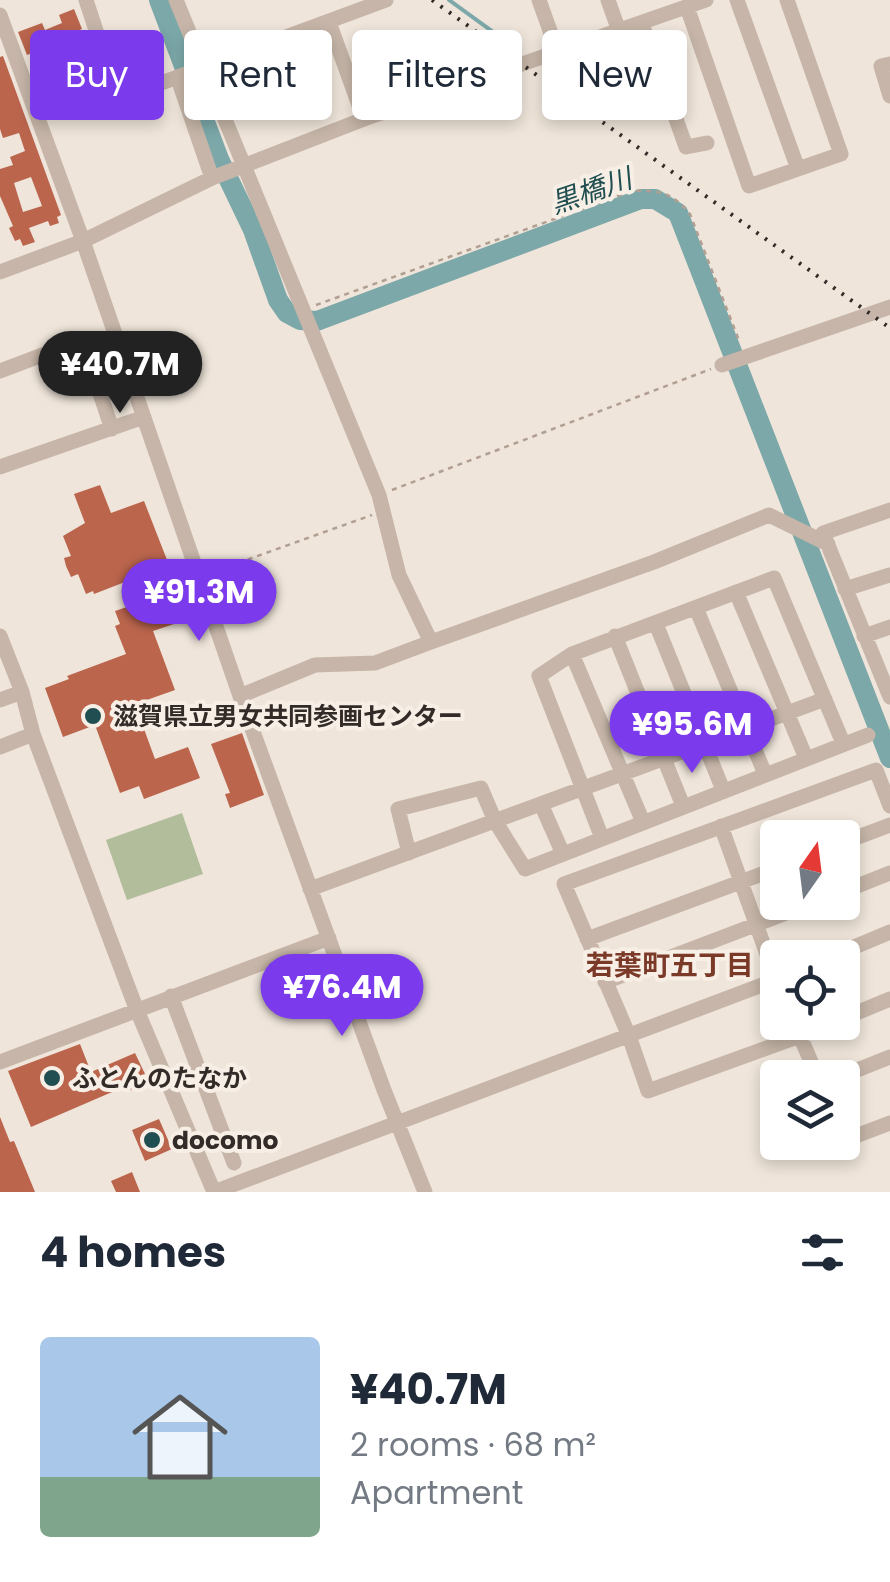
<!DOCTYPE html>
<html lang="en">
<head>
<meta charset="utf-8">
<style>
	:root { --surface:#fff; --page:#f6f6f7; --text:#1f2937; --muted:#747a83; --accent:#7c3aed }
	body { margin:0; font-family:Poppins,"Noto Sans JP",sans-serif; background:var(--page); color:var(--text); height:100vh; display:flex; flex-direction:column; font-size:38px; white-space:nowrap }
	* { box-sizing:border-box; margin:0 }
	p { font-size:32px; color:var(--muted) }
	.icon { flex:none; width:55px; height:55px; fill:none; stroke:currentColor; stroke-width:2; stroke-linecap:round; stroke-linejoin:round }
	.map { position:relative; height:1192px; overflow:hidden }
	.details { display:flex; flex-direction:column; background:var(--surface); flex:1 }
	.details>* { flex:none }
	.banner { position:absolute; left:30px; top:30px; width:830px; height:90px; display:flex; gap:20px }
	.needle { width:65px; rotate:14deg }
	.tools { position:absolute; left:760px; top:820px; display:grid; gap:20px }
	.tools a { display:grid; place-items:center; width:100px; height:100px; border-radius:10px; background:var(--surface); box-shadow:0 5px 15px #0003; font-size:50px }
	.price { position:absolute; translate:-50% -85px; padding:0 22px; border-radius:35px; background:var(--accent); color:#fff; font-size:32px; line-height:65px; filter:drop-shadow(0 2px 5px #0008) }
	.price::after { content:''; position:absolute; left:50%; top:60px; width:30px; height:22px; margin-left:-15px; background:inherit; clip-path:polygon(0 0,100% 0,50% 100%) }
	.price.current { background:#222; color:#fff }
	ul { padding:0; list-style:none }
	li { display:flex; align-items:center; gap:30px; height:250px; padding:0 40px }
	li span { display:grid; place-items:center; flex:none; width:280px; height:200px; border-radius:10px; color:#555 }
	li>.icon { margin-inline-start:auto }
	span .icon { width:120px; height:120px; fill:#fffc; stroke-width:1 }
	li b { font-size:42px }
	h2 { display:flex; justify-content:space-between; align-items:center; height:120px; padding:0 40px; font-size:42px }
	.chip { padding:0 35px; border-radius:10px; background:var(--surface); box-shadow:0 5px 15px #0003; font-size:35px; line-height:90px }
	.chip.current { background:var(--accent); color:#fff }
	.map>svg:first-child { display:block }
	.green { fill:#b2bd9c }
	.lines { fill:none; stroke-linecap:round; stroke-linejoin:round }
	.stream { stroke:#7ca8a9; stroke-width:4 }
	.river { stroke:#7ca8a9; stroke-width:20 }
	.building { fill:#bb654d; fill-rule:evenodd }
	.path { stroke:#b19f92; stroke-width:2.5; stroke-dasharray:5 5; stroke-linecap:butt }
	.minor { stroke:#c6b5a8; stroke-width:15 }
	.rail { stroke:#332b27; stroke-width:4; stroke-dasharray:2.5 8; stroke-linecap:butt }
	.poi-dot { fill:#214f51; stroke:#f7efe6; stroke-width:4 }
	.labels { text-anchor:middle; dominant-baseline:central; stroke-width:8; stroke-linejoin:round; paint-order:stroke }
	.poi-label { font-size:25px; font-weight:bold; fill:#332b27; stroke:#f7efe6; text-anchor:start }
	.water-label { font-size:28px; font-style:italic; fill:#214f51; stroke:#f7efe6 }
	.neighbourhood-label { font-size:28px; font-weight:bold; fill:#7b3a28; stroke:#f7efe6 }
</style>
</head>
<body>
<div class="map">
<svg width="890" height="1192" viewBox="0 0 890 1192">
	<rect width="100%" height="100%" fill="#efe5da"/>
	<path class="green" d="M182 813 203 874 127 900 106 840Z"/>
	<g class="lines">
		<path class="stream" d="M449 0 518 50"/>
		<path class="river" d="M159 0 219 159 253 230 278 300 287 313 300 320 317 321 641 199H655L678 213 890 758"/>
	</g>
	<path class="building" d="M74 9 82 29 49 41 51 46 27 55 18 32 42 23 45 30 62 23 59 15Z
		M3 56 61 215 57 217 59 223 50 226 48 221 29 228 35 242 23 246 20 239 15 241 9 228 13 226 0 196V169L13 165 10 157 25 151 19 133 3 138 0 129V57ZM31 177 42 206 23 212 14 183Z
		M100 485 111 513 144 501 169 565 94 594 93 591 86 594 78 574 71 577 66 566 64 558 71 556 63 536 85 523 74 494Z
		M147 600 152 613 174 605 180 622 153 631 175 690 127 707 136 732 144 729 155 759 188 747 200 778 144 799 139 786 120 793 95 725 63 737 45 688 69 679 67 676 126 654 115 626 120 624 115 611Z
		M242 733 264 795 230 808 225 794 230 793 211 744Z
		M80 1044 91 1072 135 1053 145 1074 142 1075 144 1080 128 1092 126 1086 31 1127 8 1071Z
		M0 1117 10 1142 14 1141 35 1192H0Z
		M159 1119 172 1149 145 1161 132 1130Z
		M132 1172 140 1192H116L111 1181Z"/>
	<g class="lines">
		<path class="path" d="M316 305 632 191C659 190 672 192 690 214L740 343
			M392 490 711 369
			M210 573 372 515"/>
		<path class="minor" d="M86 0 106 61 137 92 386 0
			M176 0 379 495 399 575 431 642
			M539 0 558 53
			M608 0 619 31
			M737 0 798 169
			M687 7 749 186 841 154 787 0
			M0 15 83 241 240 696 384 1090 425 1192
			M329 22 364 119
			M642 24 686 147 707 143
			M890 64 881 66 890 96
			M178 79 212 178
			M0 272 83 241 212 178 364 119 706 0
			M722 365 890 307
			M0 371 82 340 112 429
			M0 467 144 417
			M890 510 823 533 890 697
			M845 589 890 575
			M736 592 806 758
			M696 608 765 774
			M656 624 723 790
			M0 636 22 692 33 734 136 1008 214 1192
			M615 636 683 806
			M864 636 890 627
			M572 654 643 822
			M240 696 315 665 375 663 431 642 654 562 769 515 828 544
			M0 700 22 692
			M0 747 33 734
			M541 804 563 854
			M721 826 778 985
			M602 838 539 676 572 654 774 578 843 743
			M842 843 890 825
			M409 853 398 809 481 788 495 821 525 869 868 735
			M310 889 825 699
			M842 892 890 873
			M587 939 778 868
			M828 958 890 932
			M605 982 815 902
			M171 996 234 1163
			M842 1019 890 999
			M794 1022 800 1036 833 1022
			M0 1062 329 938
			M818 1078 800 1036 648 1091 629 1036 564 884 876 770 890 806
			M837 1078 890 1057
			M842 1134 845 1140 890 1123
			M214 1192 778 979"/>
		<path class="rail" d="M432 0 890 328"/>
	</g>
	<g class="poi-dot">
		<circle cx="93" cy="716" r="10"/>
		<circle cx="52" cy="1078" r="10"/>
		<circle cx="152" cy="1140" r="10"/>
	</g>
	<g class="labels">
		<g class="poi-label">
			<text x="113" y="716">滋賀県立男女共同参画センター</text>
			<text x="72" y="1078">ふとんのたなか</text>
			<text x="172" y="1140">docomo</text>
		</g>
		<g class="water-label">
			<text transform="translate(591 191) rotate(-19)">黒橋川</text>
		</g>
		<g class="neighbourhood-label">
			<text x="670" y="965">若葉町五丁目</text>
		</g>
	</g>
</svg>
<div class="tools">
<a><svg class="needle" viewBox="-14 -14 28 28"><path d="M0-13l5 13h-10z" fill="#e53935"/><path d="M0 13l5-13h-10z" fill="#747a83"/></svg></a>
<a><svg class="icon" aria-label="locate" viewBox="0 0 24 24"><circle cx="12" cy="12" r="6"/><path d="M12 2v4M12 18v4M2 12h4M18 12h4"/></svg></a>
<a><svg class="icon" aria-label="layers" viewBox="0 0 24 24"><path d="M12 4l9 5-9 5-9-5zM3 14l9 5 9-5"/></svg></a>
</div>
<b class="price current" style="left:120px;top:416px">¥40.7M</b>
<b class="price" style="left:199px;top:644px">¥91.3M</b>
<b class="price" style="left:692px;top:776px">¥95.6M</b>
<b class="price" style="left:342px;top:1039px">¥76.4M</b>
<div class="banner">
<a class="chip current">Buy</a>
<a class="chip">Rent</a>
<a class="chip">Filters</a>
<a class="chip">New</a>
</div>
</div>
<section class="details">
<h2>4 homes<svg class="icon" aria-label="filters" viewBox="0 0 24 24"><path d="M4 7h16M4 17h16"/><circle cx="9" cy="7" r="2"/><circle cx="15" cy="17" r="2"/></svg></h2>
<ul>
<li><span style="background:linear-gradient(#a9c7e8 70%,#7fa58c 0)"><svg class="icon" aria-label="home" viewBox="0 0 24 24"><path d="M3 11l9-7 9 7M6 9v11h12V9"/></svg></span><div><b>¥40.7M</b><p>2 rooms · 68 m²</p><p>Apartment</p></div></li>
</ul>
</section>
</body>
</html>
